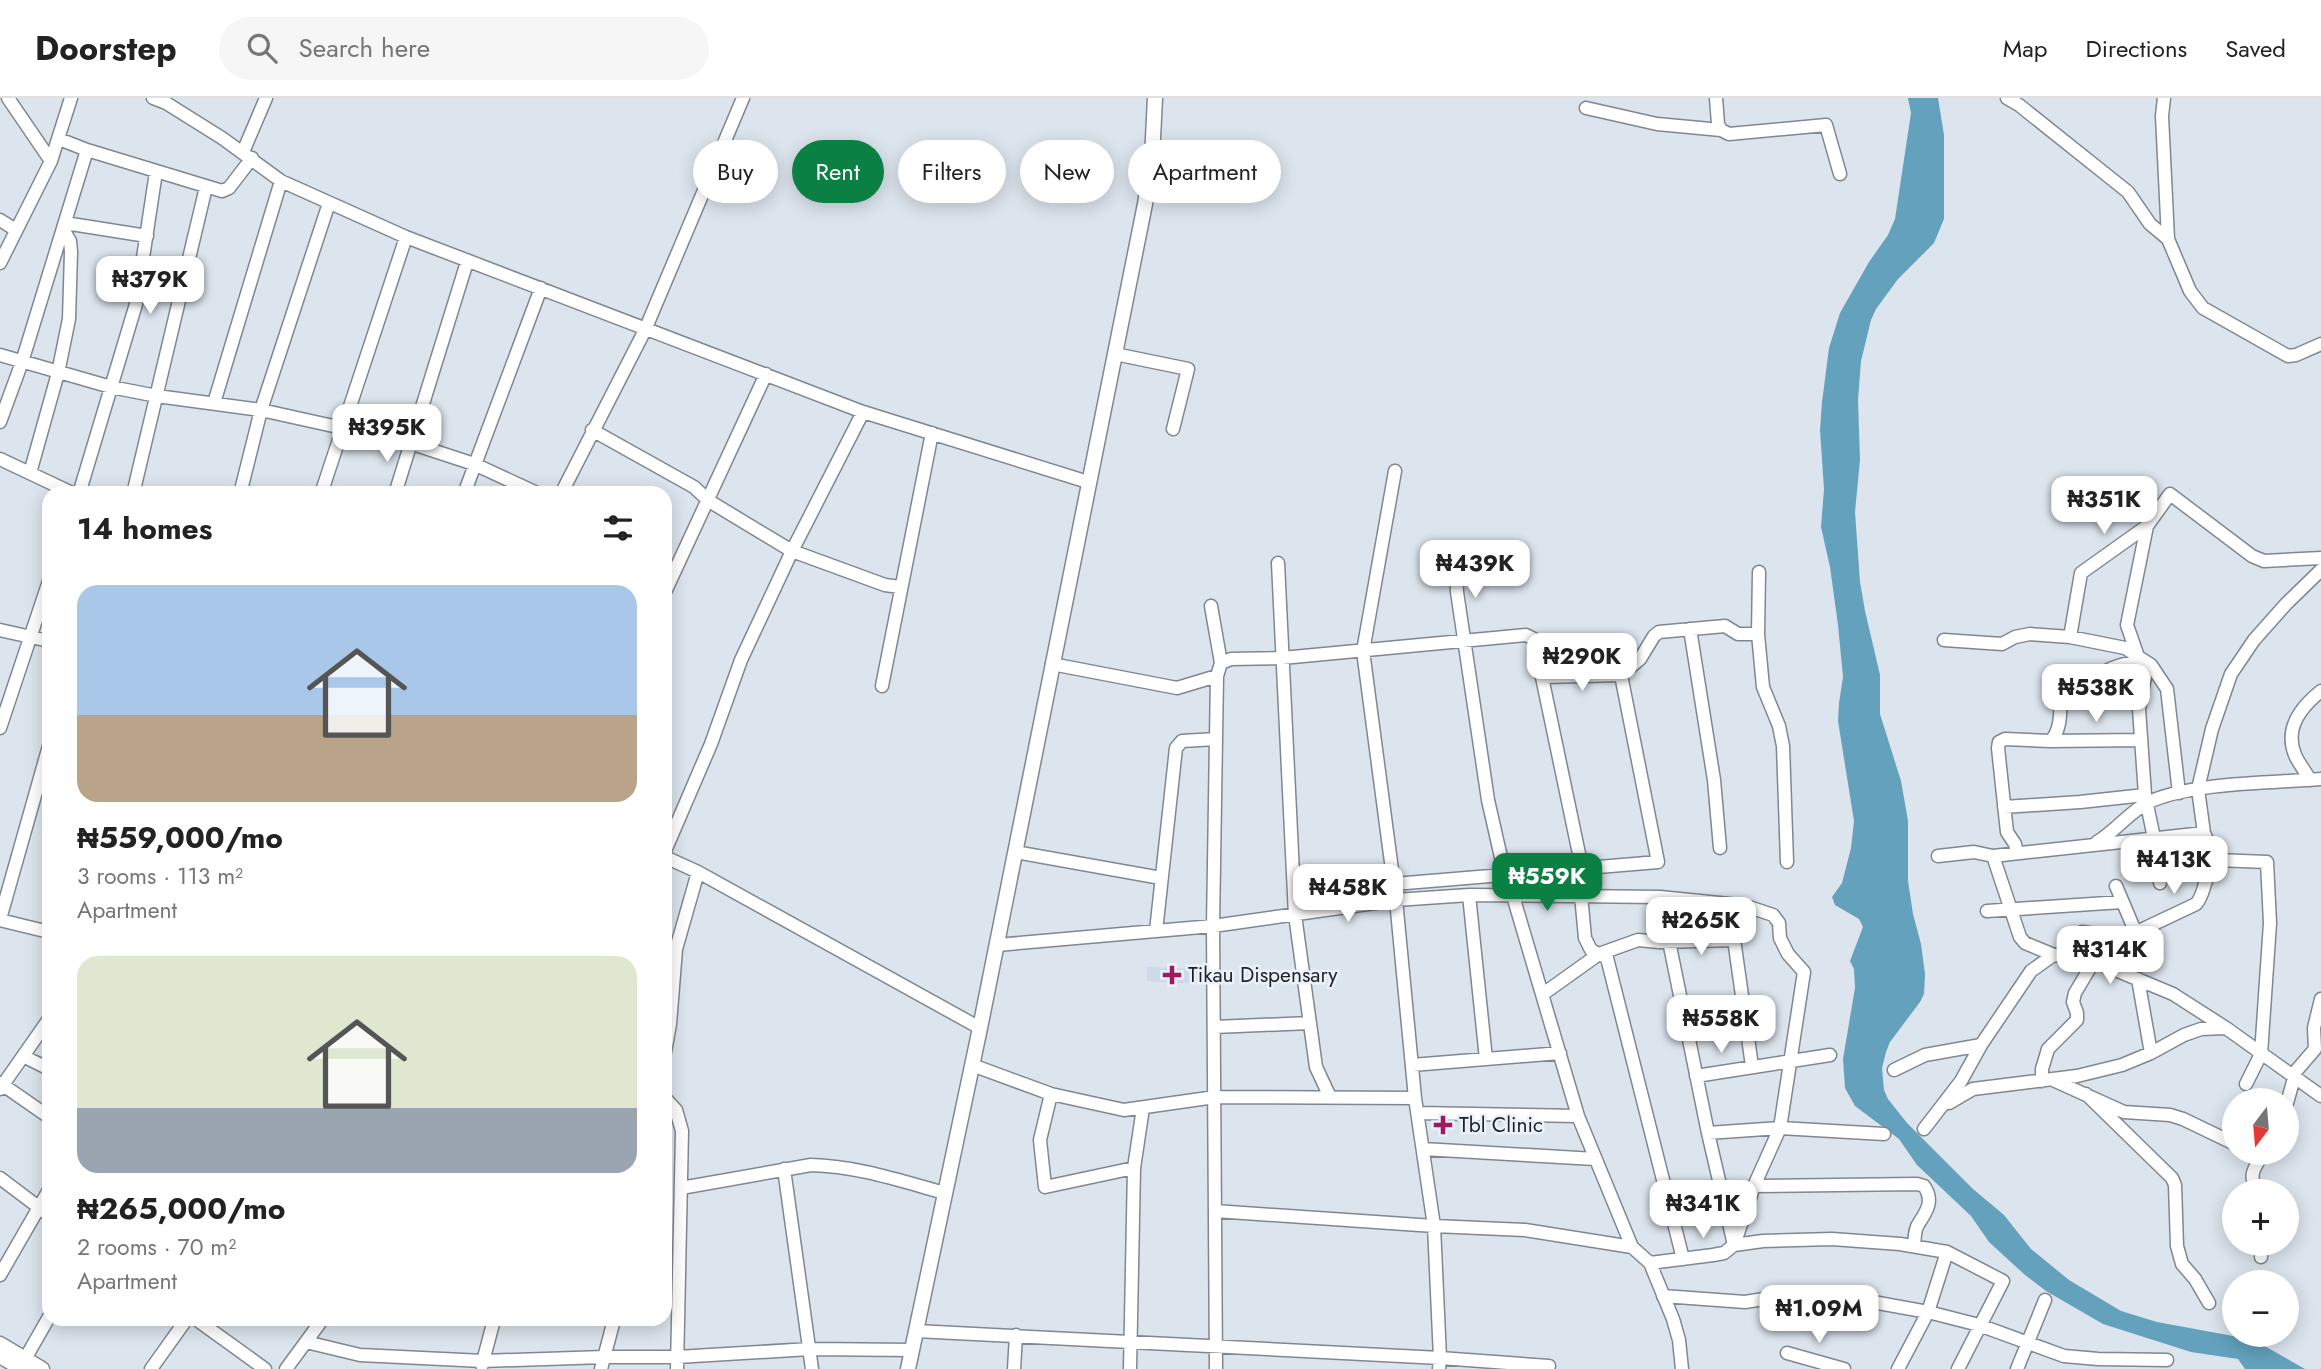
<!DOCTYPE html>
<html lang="en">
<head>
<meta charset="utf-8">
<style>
	:root { --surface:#fff; --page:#f6f6f6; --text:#222; --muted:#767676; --line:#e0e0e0; --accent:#0b8043 }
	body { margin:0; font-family:Jost,sans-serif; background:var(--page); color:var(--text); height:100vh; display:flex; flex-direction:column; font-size:26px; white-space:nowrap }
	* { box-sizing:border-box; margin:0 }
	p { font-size:23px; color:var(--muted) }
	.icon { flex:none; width:38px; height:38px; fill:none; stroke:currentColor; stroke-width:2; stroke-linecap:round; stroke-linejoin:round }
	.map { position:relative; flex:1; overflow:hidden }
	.panel { position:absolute; left:42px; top:388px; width:630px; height:840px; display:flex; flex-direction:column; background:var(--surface); border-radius:21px; box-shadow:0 4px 18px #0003 }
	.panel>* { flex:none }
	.banner { position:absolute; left:693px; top:42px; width:665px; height:63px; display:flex; gap:14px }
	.needle { width:46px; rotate:196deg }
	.fabs { position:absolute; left:2222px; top:990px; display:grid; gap:14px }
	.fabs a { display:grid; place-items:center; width:77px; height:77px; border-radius:50%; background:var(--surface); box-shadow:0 4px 18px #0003; font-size:35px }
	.price { position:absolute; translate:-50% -60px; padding:0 16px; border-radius:14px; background:#fff; color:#222; font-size:23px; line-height:46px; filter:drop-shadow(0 2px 4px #0008) }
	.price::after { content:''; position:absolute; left:50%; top:42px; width:21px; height:16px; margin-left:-10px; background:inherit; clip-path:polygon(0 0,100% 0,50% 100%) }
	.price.active { background:var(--accent); color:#fff }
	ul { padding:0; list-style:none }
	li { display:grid; align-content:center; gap:14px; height:371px; padding:0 35px }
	li span { display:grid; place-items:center; height:217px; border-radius:21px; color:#555 }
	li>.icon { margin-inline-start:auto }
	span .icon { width:126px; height:126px; fill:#fffc; stroke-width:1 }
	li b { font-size:30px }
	h2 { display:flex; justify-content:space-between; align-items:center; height:84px; padding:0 35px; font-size:30px }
	.chip { padding:0 24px; border-radius:32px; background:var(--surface); box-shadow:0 4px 18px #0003; font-size:24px; line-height:63px }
	.chip.active { background:var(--accent); color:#fff }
	header { display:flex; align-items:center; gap:42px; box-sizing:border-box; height:98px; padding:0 35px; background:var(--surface); border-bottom:2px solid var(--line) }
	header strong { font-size:33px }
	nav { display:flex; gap:38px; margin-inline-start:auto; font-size:24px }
	.search { width:490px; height:63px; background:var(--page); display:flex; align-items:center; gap:18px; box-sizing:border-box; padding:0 24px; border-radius:38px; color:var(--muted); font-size:26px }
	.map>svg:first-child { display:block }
	.built { fill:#cddae9 }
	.water { fill:#64a1bd }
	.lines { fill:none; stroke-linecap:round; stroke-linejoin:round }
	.minor-casing { stroke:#80878f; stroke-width:15 }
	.major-casing { stroke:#80878f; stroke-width:17 }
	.minor { stroke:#fff; stroke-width:12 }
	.major { stroke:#fff; stroke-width:14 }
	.poi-dot { fill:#a21963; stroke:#eaf1fa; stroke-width:2.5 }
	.labels { text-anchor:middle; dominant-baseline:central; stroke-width:5; stroke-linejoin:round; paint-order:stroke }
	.poi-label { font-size:21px; fill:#1e2024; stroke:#eaf1fa; text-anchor:start }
</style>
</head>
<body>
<header>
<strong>Doorstep</strong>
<div class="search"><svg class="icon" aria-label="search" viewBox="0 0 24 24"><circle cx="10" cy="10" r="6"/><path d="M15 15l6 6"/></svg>Search here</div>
<nav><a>Map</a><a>Directions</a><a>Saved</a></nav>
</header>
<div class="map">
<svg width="2321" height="1271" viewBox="0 0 2321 1271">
	<rect width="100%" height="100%" fill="#dce4ed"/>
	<path class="built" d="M1147 869 1198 871 1196 886 1147 883Z"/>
	<path class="water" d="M1908 0H1938L1944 37V121L1934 145 1898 181 1876 211 1871 222 1861 263 1858 302 1860 362 1855 414 1860 484 1865 513 1880 577V616L1901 683 1908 723V783L1913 816 1921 846 1925 876 1924 896 1920 904 1890 944 1886 954 1882 970 1884 992 1888 1001 1907 1025 1973 1091 2004 1117 2031 1151 2069 1182 2121 1213 2157 1224 2244 1240 2261 1246 2305 1271H2245L2238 1261 2191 1254 2103 1226 2046 1193 2025 1177 1989 1144 1971 1118 1917 1067 1899 1041 1855 1008 1845 990 1843 961 1855 890 1854 871 1850 863 1863 829 1859 821 1835 807 1832 799 1842 785 1851 750 1854 723 1838 623 1839 605 1843 579 1838 527 1830 469 1821 429 1824 391 1820 332 1822 304 1829 250 1840 215 1869 164 1888 137 1895 121 1911 15Z"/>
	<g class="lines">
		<defs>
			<path id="minor" d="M8 0 51 63
				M153 0 166 5 222 40 281 83 406 139 863 314 1088 384
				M1716 0 1718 26 1721 32 1729 36 1826 27 1840 76
				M2007 0 2019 7 2128 94 2150 126 2168 141
				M2164 0 2162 18 2168 141 2190 193 2203 210 2288 258 2296 257 2321 246
				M1586 10 1657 26 1721 32
				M59 41 87 52 222 93 229 90 252 60
				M243 54 266 0
				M0 122 16 132
				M65 125 147 138
				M0 165 51 63 71 0
				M1115 256 1188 271 1173 331
				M0 257 111 289 157 298 261 312 410 345 474 366 539 396
				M214 305 281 83
				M0 324 22 264 87 52
				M592 332 694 389 709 403 792 453 885 487 900 489
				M0 361 74 396
				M1395 373 1363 553 1396 802 1415 1000 1434 1128 1440 1260 1549 1268
				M30 375 58 275 69 221 71 154 70 143 63 131
				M79 396 136 206 156 74
				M133 396 206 89
				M240 396 261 312 329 105
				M321 396 406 139
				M395 396 467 164
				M464 396 541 190
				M561 396 645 232 743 0
				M2147 428 2127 527 2145 579 2139 611 2145 697 2154 740 2160 785
				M1456 463 1457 494 1488 702 1505 777
				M1278 465 1295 817 1316 969 1330 999
				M1759 474 1758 536 1763 589 1779 628 1783 648 1787 764
				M665 494 766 276
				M1211 508 1221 565 1217 578 1213 828 1216 1271
				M1690 531 1714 682 1720 750
				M0 532 49 543
				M2070 539 2081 475 2147 428 2170 396 2252 458 2264 463 2321 460
				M1944 542 2002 546 2015 539 2030 536 2070 539 2125 550 2151 567 2167 591 2179 695
				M1221 565 1231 561 1282 560 1526 537 1534 541 1582 770
				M1052 566 1177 590 1217 578
				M1543 579 1621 577 1640 561 1654 538 1659 534 1725 528 1738 536H1758
				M882 588 932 335
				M0 630 49 483
				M2050 643 2141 642
				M2310 682C2306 674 2299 666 2295 657 2284 630 2301 609 2321 593
				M2004 709 2080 704 2145 697
				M2097 744C2116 733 2130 713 2149 704 2193 684 2272 685 2321 681
				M665 753 711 646 741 562 792 453 863 314
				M1015 754 1161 780
				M2017 755 2015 746 2007 734 1998 650 1999 644 2005 641 2050 643C2065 631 2058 600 2063 583 2074 579 2084 587 2096 583 2101 581 2103 575 2108 572 2117 567 2130 565 2140 562
				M1938 758 1974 754 1993 758 2204 735
				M1993 758 2020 839 2025 845 2054 857
				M665 759 698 774 980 930
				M2216 762 2267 764 2270 825 2261 956 2246 986
				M1394 786 1658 764 1621 577
				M2116 788 2135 833
				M1469 797 1486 961
				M1581 797 1585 840 1591 852 1607 860 1683 1161
				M1513 798 1578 1018 1632 1149 1650 1165 1673 1221 1679 1242 1682 1271
				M1660 799 1708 1035 1734 1147
				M1729 806 1752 968
				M1987 813 2122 804
				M0 821 49 648
				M0 822 49 834
				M1156 833 1176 650 1182 643 1216 641
				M997 847 1213 828 1396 802 1469 797 1660 799 1729 806 1752 810 1773 817 1779 825 1780 840 1788 856 1804 874 1780 1030 1754 1088 1734 1147
				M2063 856 2066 850 2082 834C2096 835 2106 841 2120 842L2196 806C2206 795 2202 780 2215 771L2216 762 2204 735 2198 691 2212 631 2231 576 2254 542 2286 506 2321 472
				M2138 881 2151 955
				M1543 896 1599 856 1638 842 1659 844 1734 842
				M1214 929 1310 925
				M665 954 670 926 676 851 698 774
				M23 958 49 971
				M972 967 1051 996 1124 1012 1215 999 1415 1000
				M1412 967 1560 955
				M1894 972 1925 957 1981 947
				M1696 978 1830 957
				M2053 982 2124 1014 2170 1017 2183 1021 2235 1046
				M2042 983V971L2048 951 2077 922V915L2073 904 2075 895 2094 863
				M0 985 49 1019
				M0 991 49 921
				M1051 996 1040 1042 1045 1089 1134 1070
				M2086 996 2172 1080 2175 1087 2177 1148 2182 1166 2195 1181 2209 1205
				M665 1000 676 1012 682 1033 677 1271
				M1949 1005 1973 991 2077 978 2122 967 2151 955 2184 937 2201 931 2225 930
				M2287 1005 2296 973 2315 951 2314 930 2321 901
				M1418 1015 1578 1018
				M1924 1031 1961 983 1981 947 2031 873 2052 858 2063 856 2094 863 2173 896 2226 930 2321 998
				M1708 1035 1780 1030 1884 1036
				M1423 1051 1595 1061
				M784 1071 812 1271
				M0 1080 49 1117
				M1754 1088 1917 1086 1924 1088C1934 1102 1927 1113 1919 1125 1914 1131 1915 1141 1914 1148
				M681 1090 811 1067C857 1068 901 1083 945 1095
				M2257 1094C2248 1075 2254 1072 2263 1055
				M1215 1113 1434 1128 1525 1132 1632 1149
				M2261 1159 2262 1146
				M1650 1165 1713 1157 1724 1155 1734 1147 1763 1143 1832 1141 1900 1146 1947 1154 2003 1183 1958 1271
				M0 1177 49 1092
				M1663 1198 1745 1204 1789 1197H1834L1928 1214 1979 1227 2064 1258 2098 1261 2167 1262
				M197 1222 265 1271
				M916 1233 1440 1260 1439 1271
				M306 1244 360 1257 483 1263 604 1259H677L810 1251 912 1252
				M1787 1255 1844 1271
				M25 1261 49 1219
				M482 1267 494 1222
				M151 1271 186 1222
				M286 1271 322 1222
				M601 1271 614 1222
				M1014 1271 1016 1237
				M1130 1271 1134 1070 1143 1010
				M1898 1271 1928 1214 1947 1154
				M2017 1271 2045 1202"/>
			<path id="major" d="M0 1246 42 1271
				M0 1258 22 1271
				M908 1271 980 930 1145 106 1152 60 1155 0"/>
		</defs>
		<use href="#minor" class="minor-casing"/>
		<use href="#major" class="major-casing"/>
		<use href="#minor" class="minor"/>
		<use href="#major" class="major"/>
	</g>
	<g class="poi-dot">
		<path d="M1168.5 866.5h7v7h7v7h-7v7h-7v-7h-7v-7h7z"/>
		<path d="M1439.5 1016.5h7v7h7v7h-7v7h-7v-7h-7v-7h7z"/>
	</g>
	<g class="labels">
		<g class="poi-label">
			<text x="1188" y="877">Tikau Dispensary</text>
			<text x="1459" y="1027">Tbl Clinic</text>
		</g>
	</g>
</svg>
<div class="fabs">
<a><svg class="needle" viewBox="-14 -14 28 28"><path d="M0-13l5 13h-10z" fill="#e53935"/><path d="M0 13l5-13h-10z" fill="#767676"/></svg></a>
<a>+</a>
<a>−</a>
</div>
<b class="price" style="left:150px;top:218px">₦379K</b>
<b class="price" style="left:387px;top:366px">₦395K</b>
<b class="price" style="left:2104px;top:438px">₦351K</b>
<b class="price" style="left:1475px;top:502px">₦439K</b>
<b class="price" style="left:1582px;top:595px">₦290K</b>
<b class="price" style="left:2096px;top:626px">₦538K</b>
<b class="price" style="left:2174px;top:798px">₦413K</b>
<b class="price active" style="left:1547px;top:815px">₦559K</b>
<b class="price" style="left:1348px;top:826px">₦458K</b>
<b class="price" style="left:1701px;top:859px">₦265K</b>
<b class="price" style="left:2110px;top:888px">₦314K</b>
<b class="price" style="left:1721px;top:957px">₦558K</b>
<b class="price" style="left:1703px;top:1142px">₦341K</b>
<b class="price" style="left:1819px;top:1247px">₦1.09M</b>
<div class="banner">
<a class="chip">Buy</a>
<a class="chip active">Rent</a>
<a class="chip">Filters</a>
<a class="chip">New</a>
<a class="chip">Apartment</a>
</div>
<section class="panel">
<h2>14 homes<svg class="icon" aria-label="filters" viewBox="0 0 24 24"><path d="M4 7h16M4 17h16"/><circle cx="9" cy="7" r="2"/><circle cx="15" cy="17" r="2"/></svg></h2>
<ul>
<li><span style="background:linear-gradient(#a9c7e8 60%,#b9a48a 0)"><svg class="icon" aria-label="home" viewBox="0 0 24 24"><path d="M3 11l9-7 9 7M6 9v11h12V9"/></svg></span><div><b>₦559,000/mo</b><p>3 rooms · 113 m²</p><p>Apartment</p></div></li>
<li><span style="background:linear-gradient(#dfe7d0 70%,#9aa5b1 0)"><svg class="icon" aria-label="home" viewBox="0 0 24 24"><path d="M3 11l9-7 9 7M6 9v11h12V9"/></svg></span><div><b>₦265,000/mo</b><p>2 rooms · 70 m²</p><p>Apartment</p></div></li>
</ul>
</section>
</div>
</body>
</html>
